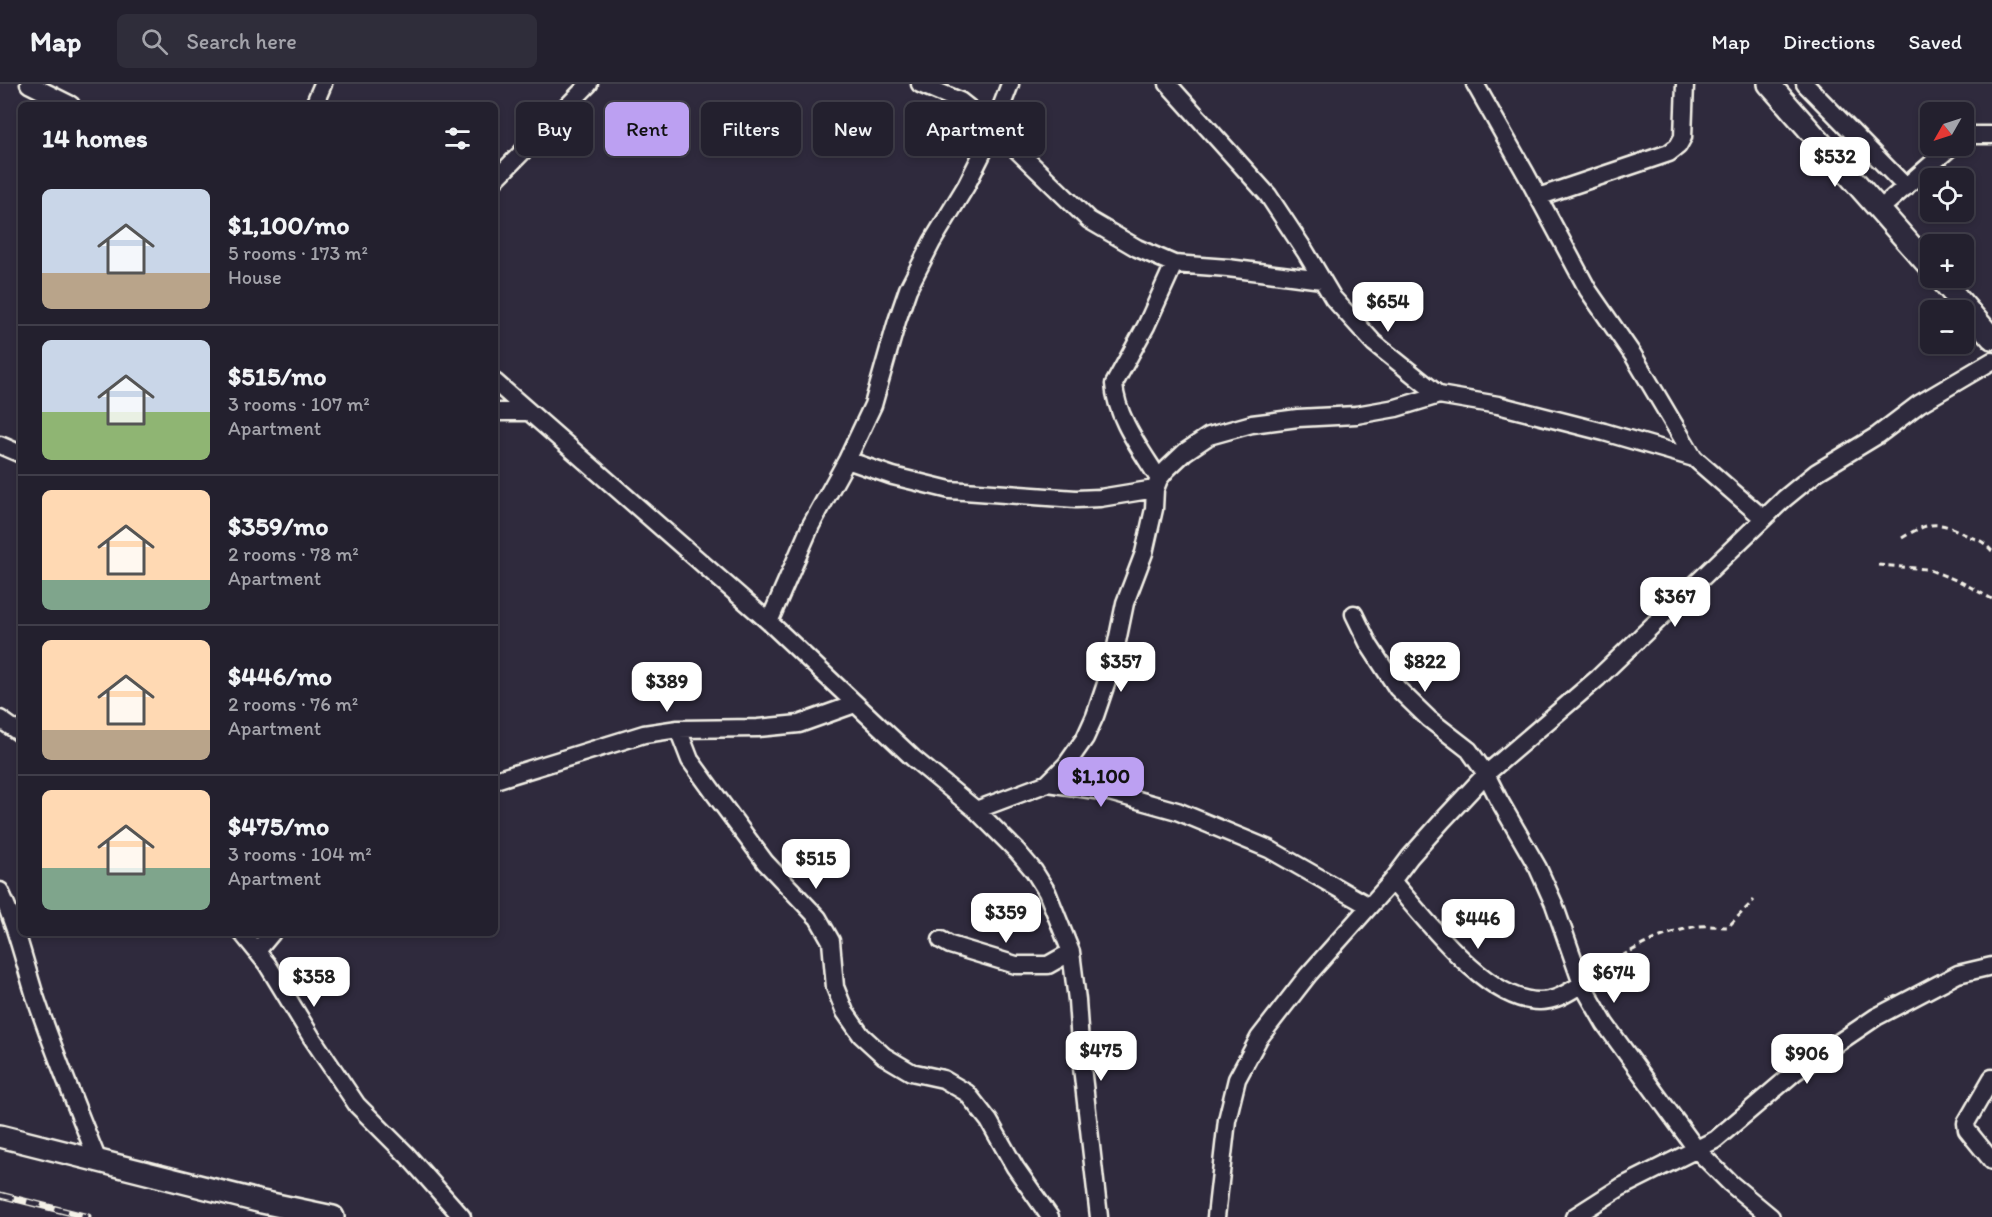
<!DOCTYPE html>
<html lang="en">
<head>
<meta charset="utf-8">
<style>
	:root { --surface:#23202e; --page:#2f2d3a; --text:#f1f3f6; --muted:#a3a3aa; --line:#403e4a; --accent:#bca0f2 }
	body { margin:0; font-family:Itim,sans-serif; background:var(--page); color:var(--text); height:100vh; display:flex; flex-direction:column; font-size:22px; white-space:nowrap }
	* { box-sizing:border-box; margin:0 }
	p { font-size:20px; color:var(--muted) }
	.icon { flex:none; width:33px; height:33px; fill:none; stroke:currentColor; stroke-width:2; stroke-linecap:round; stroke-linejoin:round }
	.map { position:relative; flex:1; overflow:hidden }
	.drawer { position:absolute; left:18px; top:18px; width:480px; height:834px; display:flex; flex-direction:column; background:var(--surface); border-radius:9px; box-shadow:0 3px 9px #0003,0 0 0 2px var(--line) }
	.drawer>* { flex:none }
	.guide { position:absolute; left:516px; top:18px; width:570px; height:54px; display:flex; gap:12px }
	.needle { width:39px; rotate:231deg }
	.fabs { position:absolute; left:1920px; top:18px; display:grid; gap:12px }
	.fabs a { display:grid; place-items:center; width:54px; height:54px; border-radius:9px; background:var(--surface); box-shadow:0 3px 9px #0003,0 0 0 2px var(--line); font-size:30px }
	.price { position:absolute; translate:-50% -51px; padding:0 14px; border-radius:12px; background:#fff; color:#222; font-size:20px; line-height:39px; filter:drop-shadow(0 2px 3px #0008) }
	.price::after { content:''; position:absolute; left:50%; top:36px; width:18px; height:14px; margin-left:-9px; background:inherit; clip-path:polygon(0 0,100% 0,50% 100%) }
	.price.active { background:var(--accent); color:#111 }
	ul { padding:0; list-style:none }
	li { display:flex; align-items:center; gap:18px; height:150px; padding:0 24px }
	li+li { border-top:2px solid var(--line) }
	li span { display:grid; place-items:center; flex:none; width:168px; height:120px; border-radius:9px; color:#555 }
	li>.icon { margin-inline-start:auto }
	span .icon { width:72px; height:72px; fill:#fffc; stroke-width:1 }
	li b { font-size:26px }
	h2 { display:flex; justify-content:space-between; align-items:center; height:72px; padding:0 24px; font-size:26px }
	.chip { padding:0 21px; border-radius:9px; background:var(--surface); box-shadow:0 3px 9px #0003,0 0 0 2px var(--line); font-size:21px; line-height:54px }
	.chip.active { background:var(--accent); color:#111 }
	header { display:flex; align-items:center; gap:36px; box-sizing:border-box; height:84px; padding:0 30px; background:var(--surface); border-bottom:2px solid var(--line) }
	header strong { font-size:28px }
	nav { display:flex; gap:33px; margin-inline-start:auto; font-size:21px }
	.search { width:420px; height:54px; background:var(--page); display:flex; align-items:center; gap:15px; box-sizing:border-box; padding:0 21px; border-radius:9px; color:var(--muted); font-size:22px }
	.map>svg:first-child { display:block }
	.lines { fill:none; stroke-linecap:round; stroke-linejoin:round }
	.minor-casing { stroke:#f4f1e8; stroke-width:21 }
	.tertiary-casing { stroke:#f4f1e8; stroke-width:26 }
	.path { stroke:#f4f1e8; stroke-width:3; stroke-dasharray:6 4.5; stroke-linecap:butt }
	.minor { stroke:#2f2a3d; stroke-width:16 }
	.tertiary { stroke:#2f2a3d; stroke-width:21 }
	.rail-casing { stroke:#f4f1e8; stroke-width:7 }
	.rail { stroke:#2f2a3d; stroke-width:4.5; stroke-dasharray:14; stroke-linecap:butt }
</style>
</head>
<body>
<header>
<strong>Map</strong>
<div class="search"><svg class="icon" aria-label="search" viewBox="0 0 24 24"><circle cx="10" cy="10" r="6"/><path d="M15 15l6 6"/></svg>Search here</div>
<nav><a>Map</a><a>Directions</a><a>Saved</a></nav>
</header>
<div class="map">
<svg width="1992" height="1133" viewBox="0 0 1992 1133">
	<rect width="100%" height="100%" fill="#2f2a3d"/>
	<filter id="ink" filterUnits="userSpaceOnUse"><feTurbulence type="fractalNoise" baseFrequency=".0167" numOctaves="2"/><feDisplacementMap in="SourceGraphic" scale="12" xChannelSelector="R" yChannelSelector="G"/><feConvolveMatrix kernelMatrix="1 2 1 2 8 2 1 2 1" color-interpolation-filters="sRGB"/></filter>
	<g filter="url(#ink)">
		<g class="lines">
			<defs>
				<path id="minor" d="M29 0 71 21
					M920 0 960 17 993 43 1089 136 1137 164 1174 180 1228 184 1322 196
					M1168 0 1268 111 1305 167 1333 214 1374 259 1439 311 1498 321 1604 348 1694 374
					M1475 0 1526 90 1588 206 1633 271 1694 374 1763 434
					M1805 0 1906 103
					M314 21 323 0
					M1964 54 1973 51H1992
					M495 96 589 0
					M1538 113 1669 69 1678 62 1683 53 1685 0
					M1880 125 1952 62
					M495 298 769 538 913 674 976 726 1017 767 1034 787 1047 808 1071 868 1077 916 1081 974 1099 1133
					M495 328H529
					M0 361 21 370
					M847 376 893 392 950 406 1076 415 1100 414 1155 405
					M1159 395C1142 367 1116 334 1114 300L1146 242 1174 180
					M1354 530 1369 561 1397 604 1429 635 1469 666 1486 690 1499 716 1538 784 1554 820 1582 900 1605 940 1697 1066 1730 1099 1771 1133
					M769 538 811 441 847 376 873 321 897 237 908 205 932 158 966 102 987 60 1010 0
					M0 635 21 650
					M678 645 690 676 714 709 765 778 818 834 831 857 835 903 845 928 861 951 884 972 911 988 943 995 967 1009 989 1037 1015 1083 1050 1133
					M495 696 644 650 678 645 758 644 799 640 855 620
					M1048 699 1066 681 1085 654 1095 632 1112 582 1125 519 1144 469 1154 425 1155 405 1159 395 1167 385 1185 368 1209 352 1252 340 1298 334 1356 331 1396 324 1439 311
					M976 726 1048 699 1109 708 1177 727 1269 765 1369 822
					M1392 797C1425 834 1486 918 1540 917 1556 917 1569 908 1582 900
					M0 807C16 841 24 877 35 912 54 968 76 1022 98 1077
					M242 849 267 880 312 954 357 1021 407 1071 462 1133
					M941 856 950 861 1016 881H1048L1071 868
					M257 867 272 849
					M1992 994 1966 1039 1967 1046 1992 1077
					M1216 1133 1227 1036 1237 995 1259 954 1308 891 1392 797 1410 773 1443 736 1486 690 1598 594 1784 415 1817 388 1878 351 1919 320 1992 277
					M1574 1133 1621 1103 1715 1056 1795 988 1876 933 1958 890 1992 882"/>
				<path id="tertiary" d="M1769 0 1930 183
					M1940 194 1992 254
					M0 1052 262 1118 333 1133"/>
			</defs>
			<use href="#minor" class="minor-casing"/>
			<use href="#tertiary" class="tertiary-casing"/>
			<path class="path" d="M1902 454C1928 438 1938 436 1964 450 1980 458 1979 453 1992 467
				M1878 481 1927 485 1961 498 1992 515
				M1596 890C1624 868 1663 848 1699 842 1708 841 1719 843 1728 843L1754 816"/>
			<use href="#minor" class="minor"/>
			<use href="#tertiary" class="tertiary"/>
			<defs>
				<path id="rail" d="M0 1111 88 1133"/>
			</defs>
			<use href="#rail" class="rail-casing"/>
			<use href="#rail" class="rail"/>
		</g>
	</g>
</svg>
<div class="fabs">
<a><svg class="needle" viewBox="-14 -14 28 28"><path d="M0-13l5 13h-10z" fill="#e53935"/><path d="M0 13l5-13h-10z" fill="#a3a3aa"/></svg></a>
<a><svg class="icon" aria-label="locate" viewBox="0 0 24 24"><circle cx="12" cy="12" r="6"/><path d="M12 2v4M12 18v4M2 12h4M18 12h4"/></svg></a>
<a>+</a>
<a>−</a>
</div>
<b class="price" style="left:1835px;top:104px">$532</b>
<b class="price" style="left:1388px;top:249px">$654</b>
<b class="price" style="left:1675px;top:544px">$367</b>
<b class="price" style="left:1121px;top:609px">$357</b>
<b class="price" style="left:1425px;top:609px">$822</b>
<b class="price" style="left:667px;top:629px">$389</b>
<b class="price active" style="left:1101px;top:724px">$1,100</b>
<b class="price" style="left:816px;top:806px">$515</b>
<b class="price" style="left:1006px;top:860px">$359</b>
<b class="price" style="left:1478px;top:866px">$446</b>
<b class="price" style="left:1614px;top:920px">$674</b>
<b class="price" style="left:314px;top:924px">$358</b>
<b class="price" style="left:1101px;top:998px">$475</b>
<b class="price" style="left:1807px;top:1001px">$906</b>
<div class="guide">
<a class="chip">Buy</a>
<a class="chip active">Rent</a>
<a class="chip">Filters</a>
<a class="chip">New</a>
<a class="chip">Apartment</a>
</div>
<section class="drawer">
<h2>14 homes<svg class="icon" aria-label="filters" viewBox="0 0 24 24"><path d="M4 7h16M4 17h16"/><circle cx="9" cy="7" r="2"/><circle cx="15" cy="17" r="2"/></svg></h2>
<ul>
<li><span style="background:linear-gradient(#c9d6e8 70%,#b9a48a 0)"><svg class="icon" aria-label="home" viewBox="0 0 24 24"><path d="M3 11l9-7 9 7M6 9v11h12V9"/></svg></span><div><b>$1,100/mo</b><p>5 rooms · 173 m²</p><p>House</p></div></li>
<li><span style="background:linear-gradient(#c9d6e8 60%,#8fb573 0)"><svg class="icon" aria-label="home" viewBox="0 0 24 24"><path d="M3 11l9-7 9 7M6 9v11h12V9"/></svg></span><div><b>$515/mo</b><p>3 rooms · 107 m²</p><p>Apartment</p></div></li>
<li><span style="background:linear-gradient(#ffd9b3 75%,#7fa58c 0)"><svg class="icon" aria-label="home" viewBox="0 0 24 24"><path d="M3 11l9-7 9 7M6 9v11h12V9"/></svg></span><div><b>$359/mo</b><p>2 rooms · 78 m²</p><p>Apartment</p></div></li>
<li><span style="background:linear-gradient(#ffd9b3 75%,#b9a48a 0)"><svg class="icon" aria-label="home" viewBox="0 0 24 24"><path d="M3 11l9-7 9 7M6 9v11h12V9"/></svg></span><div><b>$446/mo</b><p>2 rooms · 76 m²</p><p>Apartment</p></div></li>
<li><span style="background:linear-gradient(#ffd9b3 65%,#7fa58c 0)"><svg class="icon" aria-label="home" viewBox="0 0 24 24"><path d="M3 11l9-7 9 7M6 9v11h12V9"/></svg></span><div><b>$475/mo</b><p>3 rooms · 104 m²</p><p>Apartment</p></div></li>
</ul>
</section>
</div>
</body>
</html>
